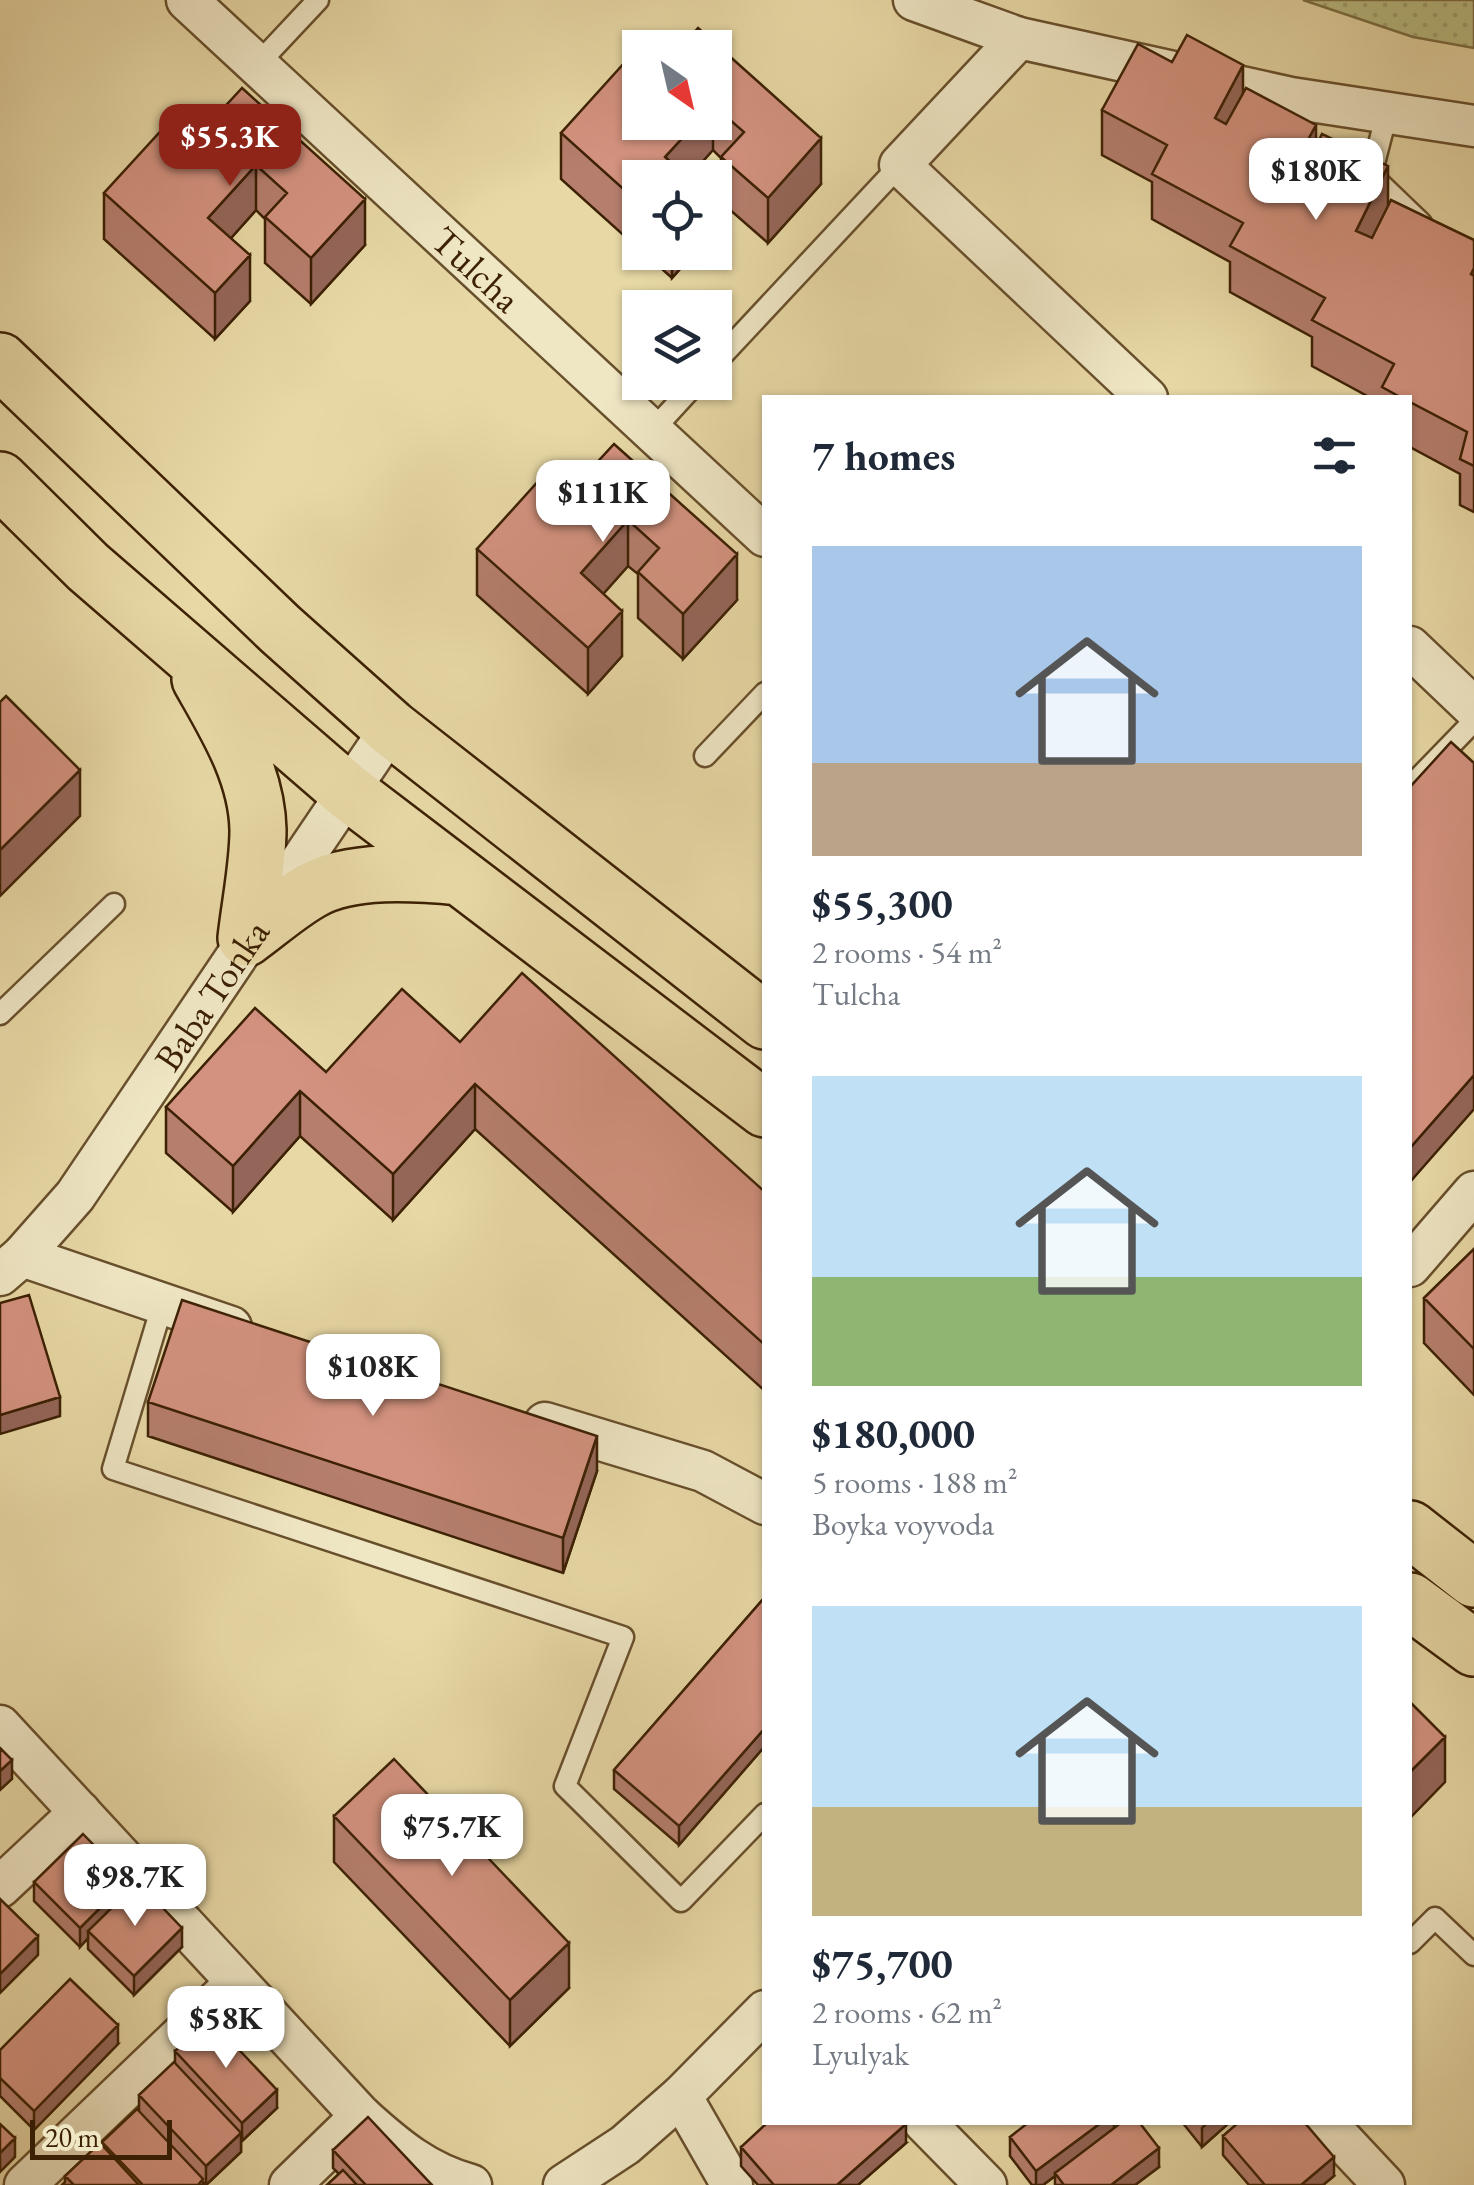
<!DOCTYPE html>
<html lang="en">
<head>
<meta charset="utf-8">
<style>
	:root { --surface:#fff; --page:#f2f2f3; --text:#1f2937; --muted:#747a83; --accent:#8f2418 }
	body { margin:0; font-family:"EB Garamond",serif; background:var(--page); color:var(--text); height:100vh; display:flex; flex-direction:column; font-size:38px; white-space:nowrap }
	* { box-sizing:border-box; margin:0 }
	p { font-size:32px; color:var(--muted) }
	.icon { flex:none; width:55px; height:55px; fill:none; stroke:currentColor; stroke-width:2; stroke-linecap:round; stroke-linejoin:round }
	.map { position:relative; flex:1; overflow:hidden }
	.drawer { position:absolute; left:762px; top:395px; width:650px; height:1730px; display:flex; flex-direction:column; background:var(--surface); border-radius:0px; box-shadow:0 2px 8px #0004 }
	.drawer>* { flex:none }
	.needle { width:65px; rotate:146deg }
	.tools { position:absolute; left:622px; top:30px; display:grid; gap:20px }
	.tools a { display:grid; place-items:center; width:110px; height:110px; border-radius:0px; background:var(--surface); box-shadow:0 2px 8px #0004; font-size:50px }
	.scale { position:absolute; left:30px; bottom:25px; width:142px; box-sizing:border-box; padding-left:10px; border:5px solid #3d2104; border-top:0; font-size:28px; line-height:35px; white-space:nowrap; color:#3d2104; -webkit-text-stroke:8px #efe6c4; paint-order:stroke }
	.price { position:absolute; translate:-50% -85px; padding:0 22px; border-radius:20px; background:#fff; color:#222; font-size:32px; line-height:65px; filter:drop-shadow(0 2px 5px #0008) }
	.price::after { content:''; position:absolute; left:50%; top:60px; width:30px; height:22px; margin-left:-15px; background:inherit; clip-path:polygon(0 0,100% 0,50% 100%) }
	.price.selected { background:var(--accent); color:#fff }
	ul { padding:0; list-style:none }
	li { display:grid; align-content:center; gap:20px; height:530px; padding:0 50px }
	li span { display:grid; place-items:center; height:310px; border-radius:0px; color:#555 }
	li>.icon { margin-inline-start:auto }
	span .icon { width:180px; height:180px; fill:#fffc; stroke-width:1 }
	li b { font-size:42px }
	h2 { display:flex; justify-content:space-between; align-items:center; height:120px; padding:0 50px; font-size:42px }
	.map>svg:first-child { display:block }
	.garden { fill:url(#garden-dots); stroke:#7c6f44; stroke-width:2.5 }
	.lines { fill:none; stroke-linecap:round; stroke-linejoin:round }
	.service-casing { stroke:#684f2c; stroke-width:25 }
	.minor-casing { stroke:#684f2c; stroke-width:45 }
	.primary-casing { stroke:#3d2104; stroke-width:60 }
	.service { stroke:#efe6c4; stroke-width:20 }
	.minor { stroke:#efe6c4; stroke-width:40 }
	.primary { stroke:#e7d8a5; stroke-width:55 }
	.wall { fill:#b57e6d; stroke:#3d2104; stroke-width:2.5 }
	.shaded-wall { fill:#946659; stroke:#3d2104; stroke-width:2.5 }
	.building { fill:#d3927f; stroke:#3d2104; stroke-width:2.5 }
	.labels { text-anchor:middle; dominant-baseline:central; stroke-width:8; stroke-linejoin:round; paint-order:stroke }
	.street-label { font-size:38px; fill:#3d2104; stroke:#efe6c4 }
</style>
</head>
<body>
<div class="map">
<svg width="1474" height="2185" viewBox="0 0 1474 2185">
	<defs>
		<pattern id="garden-dots" width="8" height="8" patternUnits="userSpaceOnUse" patternTransform="scale(2.5)"><rect width="8" height="8" fill="#babd83"/><path d="M2 2h.1M6 6h.1" fill="none" stroke="#a1a270" stroke-width="1.8" stroke-linecap="round"/></pattern>
	</defs>
	<rect width="100%" height="100%" fill="#e7d8a5"/>
	<filter id="stains"><feTurbulence type="fractalNoise" baseFrequency=".002" numOctaves="4"/><feColorMatrix values="0 0 0 0 .2 0 0 0 0 .09 0 0 0 0 .02 0 0 0 .5 -.17"/></filter>
	<radialGradient id="worn" r=".72"><stop offset=".6" stop-color="#630" stop-opacity="0"/><stop offset="1" stop-color="#630" stop-opacity=".3"/></radialGradient>
	<path class="garden" d="M1303 0H1474V48L1413 37Z"/>
	<g class="lines">
		<defs>
			<path id="service" d="M257 65 318 0
				M1387 113 1371 175 1421 223
				M715 363 900 165
				M653 430 697 382
				M705 756 765 693
				M1410 787 1474 721
				M0 1014 114 904
				M162 1306 113 1469 623 1637 565 1786 681 1901 765 1814
				M1410 1943 1435 1918 1474 1955"/>
			<g id="minor">
				<path id="s1" d="M187 0 765 536"/>
				<path d="M914 0 1019 38 1291 98 1474 126"/>
				<path d="M1019 38 900 165 1147 398"/>
				<path d="M1410 647 1474 708"/>
				<path d="M22 1256 231 1327"/>
				<path d="M1410 1266 1474 1192"/>
				<path id="s2" d="M0 1275 22 1256 75 1196 391 728"/>
				<path d="M545 1423 703 1471 765 1504"/>
				<path d="M0 1726 361 2116C395 2147 426 2173 471 2185"/>
				<path d="M0 1887 80 1812"/>
				<path d="M681 2096 732 2185"/>
				<path d="M924 2122 986 2185"/>
				<path d="M1325 2122 1384 2185"/>
				<path d="M25 2185 236 1983"/>
				<path d="M290 2185 361 2116"/>
				<path d="M564 2185 625 2145 681 2096 765 2011"/>
			</g>
			<path id="primary" d="M0 361 280 629 391 728 765 1021
				M0 480 88 567 347 791 765 1109
				M200 679C226 725 257 774 258 830 258 865 250 903 246 938
				M246 938C267 923 288 904 311 891 350 868 416 873 460 877
				M1410 1529 1474 1579
				M1410 1601 1474 1648"/>
		</defs>
		<use href="#service" class="service-casing"/>
		<use href="#minor" class="minor-casing"/>
		<use href="#primary" class="primary-casing"/>
		<use href="#service" class="service"/>
		<use href="#minor" class="minor"/>
		<use href="#primary" class="primary"/>
	</g>
	<path class="wall" d="M715 48 821 184 768 243 721 202V158L713 150 640 178V250L561 179V133L640 122H715Z
		M1172 62 1243 94 1316 147 1388 206 1474 240V512L1460 505V474L1410 447V398H1371L1312 366V337L1230 292V262L1152 219V182L1102 155V110Z
		M207 126 365 245 311 304 265 263V219L256 210 231 238 250 301 215 339 104 239V193L205 154 207 151Z
		M643 252H695L672 278Z
		M580 481 737 600 683 659 638 618V574L628 566 603 594 622 656 588 694 477 595V549L577 509 580 506Z
		M460 1042 765 1192V1391L475 1129 393 1220 300 1136 233 1212 166 1153V1107Z
		M1474 1249V1395L1424 1343V1298Z
		M148 1402 597 1471 563 1573 148 1436Z
		M765 1597V1746L679 1845 614 1789V1770Z
		M334 1816 569 1988 510 2046 334 1862Z
		M34 1882 128 1891 182 1947 134 1995 88 1949V1938L80 1947 34 1901Z
		M118 2044 34 2130 0 2096V2050Z
		M175 2051 277 2108 242 2141 241 2140V2152L206 2185 203 2182V2185H62L65 2182V2176L102 2146V2142L139 2112V2095L175 2063Z
		M1114 2122V2128L1159 2167 1135 2185H1055V2176L1043 2185H1032L1010 2156V2137Z
		M1182 2122H1230L1202 2147Z
		M1223 2136 1334 2176 1323 2185H1249L1223 2155Z
		M906 2143 858 2185H758L741 2166V2147Z
		M333 2150 432 2185H327L339 2174 333 2168Z"/>
	<path class="shaded-wall" d="M1243 65V111L1215 163V118Z
		M697 122H713V150L688 178 665 157Z
		M1316 125V171L1286 226V180Z
		M821 138V184L768 243V198Z
		M256 165V210L208 264V218Z
		M1388 166V212L1356 277V231Z
		M365 199V245L311 304V258Z
		M672 252H695L672 278Z
		M250 255V301L215 339V293Z
		M628 520V566L581 619V573Z
		M737 554V600L683 659V614Z
		M622 611V656L588 694V648Z
		M80 770V816L0 896V850Z
		M1474 1075V1109L1410 1182V1148Z
		M475 1084V1129L393 1220V1174Z
		M300 1091V1136L233 1212V1166Z
		M60 1397V1416L0 1434V1415Z
		M597 1436V1471L563 1573V1538Z
		M765 1728V1746L679 1845V1826Z
		M1445 1737V1782L1410 1818V1772Z
		M12 1760V1779L0 1790V1771Z
		M128 1880V1898L88 1931V1938L80 1947V1928Z
		M182 1928V1947L134 1995V1976Z
		M38 1936V1955L0 1993V1974Z
		M569 1943V1988L510 2046V2000Z
		M118 2025V2044L34 2130V2111Z
		M277 2090V2108L242 2141V2123Z
		M1102 2122H1114V2132L1055 2173V2176L1043 2185H1036V2171Z
		M1208 2122H1230L1202 2147V2128Z
		M906 2124V2143L858 2185H837Z
		M241 2133V2152L206 2185V2166Z
		M15 2138V2157L0 2172V2153Z
		M1159 2148V2167L1135 2185H1111Z
		M1334 2157V2176L1323 2185H1301Z"/>
	<path class="building" d="M698 28 821 138 768 198 721 157 744 132 715 107V48H681Z
		M1187 35 1243 65 1215 118 1226 124 1246 88 1316 125 1286 180 1296 189 1322 134 1388 166 1356 231 1372 238 1391 200 1474 240V268L1471 274 1474 276V466L1460 459 1467 432 1410 402V398H1402L1382 387 1394 364 1312 320 1325 298 1230 246 1243 223 1152 174 1167 145 1102 110 1138 44 1172 62Z
		M626 61 640 74V122H697L665 157 687 178H640V204L561 133Z
		M242 88 365 199 311 258 265 217 287 193 256 165 208 218 250 255 215 293 104 193 169 122 205 154 220 137 207 126Z
		M614 444 737 554 683 614 638 572 659 548 628 520 581 573 622 611 588 648 477 549 542 477 577 509 592 492 580 481Z
		M6 696 80 770 0 850V702Z
		M1451 742 1474 763V1075L1410 1148V787Z
		M522 973 765 1192V1345L475 1084 393 1174 300 1091 233 1166 166 1107 255 1008 326 1072 402 989 460 1042Z
		M1474 1249V1349L1424 1298Z
		M29 1295 60 1397 0 1415V1303Z
		M182 1300 597 1436 563 1538 148 1402Z
		M765 1597V1728L679 1826 614 1770Z
		M1410 1702 1445 1737 1410 1772Z
		M0 1748 12 1760 0 1771Z
		M394 1759 569 1943 510 2000 334 1816Z
		M83 1834 128 1880 80 1928 34 1882Z
		M138 1882 182 1928 134 1976 88 1931Z
		M0 1899 38 1936 0 1974Z
		M70 1979 118 2025 34 2111 0 2078V2050Z
		M210 2019 277 2090 242 2123 175 2051Z
		M174 2062 241 2133 206 2166 139 2095Z
		M137 2109 203 2179 198 2185H143L102 2142Z
		M368 2117 432 2185H366L333 2150Z
		M768 2122H904L906 2124 837 2185H774L741 2147Z
		M1029 2122H1102L1036 2171 1010 2137Z
		M1122 2122H1139L1159 2148 1111 2185H1064L1055 2173Z
		M1239 2122H1304L1334 2157 1301 2185H1265L1223 2136Z
		M0 2124 15 2138 0 2153Z
		M100 2143 139 2185H74L65 2176Z
		M343 2170 357 2185H327Z"/>
	<g class="labels">
		<g class="street-label">
			<text stroke="none"><textPath href="#s1" startOffset="395">Tulcha</textPath></text>
			<text stroke="none"><textPath href="#s2" startOffset="352">Baba Tonka</textPath></text>
		</g>
	</g>
	<rect width="100%" height="100%" filter="url(#stains)"/>
	<rect width="100%" height="100%" fill="url(#worn)"/>
</svg>
<div class="tools">
<a><svg class="needle" viewBox="-14 -14 28 28"><path d="M0-13l5 13h-10z" fill="#e53935"/><path d="M0 13l5-13h-10z" fill="#747a83"/></svg></a>
<a><svg class="icon" aria-label="locate" viewBox="0 0 24 24"><circle cx="12" cy="12" r="6"/><path d="M12 2v4M12 18v4M2 12h4M18 12h4"/></svg></a>
<a><svg class="icon" aria-label="layers" viewBox="0 0 24 24"><path d="M12 4l9 5-9 5-9-5zM3 14l9 5 9-5"/></svg></a>
</div>
<div class="scale">20 m</div>
<b class="price selected" style="left:230px;top:189px">$55.3K</b>
<b class="price" style="left:1316px;top:223px">$180K</b>
<b class="price" style="left:603px;top:545px">$111K</b>
<b class="price" style="left:373px;top:1419px">$108K</b>
<b class="price" style="left:452px;top:1879px">$75.7K</b>
<b class="price" style="left:135px;top:1929px">$98.7K</b>
<b class="price" style="left:226px;top:2071px">$58K</b>
<section class="drawer">
<h2>7 homes<svg class="icon" aria-label="filters" viewBox="0 0 24 24"><path d="M4 7h16M4 17h16"/><circle cx="9" cy="7" r="2"/><circle cx="15" cy="17" r="2"/></svg></h2>
<ul>
<li><span style="background:linear-gradient(#a9c7e8 70%,#b9a48a 0)"><svg class="icon" aria-label="home" viewBox="0 0 24 24"><path d="M3 11l9-7 9 7M6 9v11h12V9"/></svg></span><div><b>$55,300</b><p>2 rooms · 54 m²</p><p>Tulcha</p></div></li>
<li><span style="background:linear-gradient(#bfe0f5 65%,#8fb573 0)"><svg class="icon" aria-label="home" viewBox="0 0 24 24"><path d="M3 11l9-7 9 7M6 9v11h12V9"/></svg></span><div><b>$180,000</b><p>5 rooms · 188 m²</p><p>Boyka voyvoda</p></div></li>
<li><span style="background:linear-gradient(#bfe0f5 65%,#c2b280 0)"><svg class="icon" aria-label="home" viewBox="0 0 24 24"><path d="M3 11l9-7 9 7M6 9v11h12V9"/></svg></span><div><b>$75,700</b><p>2 rooms · 62 m²</p><p>Lyulyak</p></div></li>
</ul>
</section>
</div>
</body>
</html>
